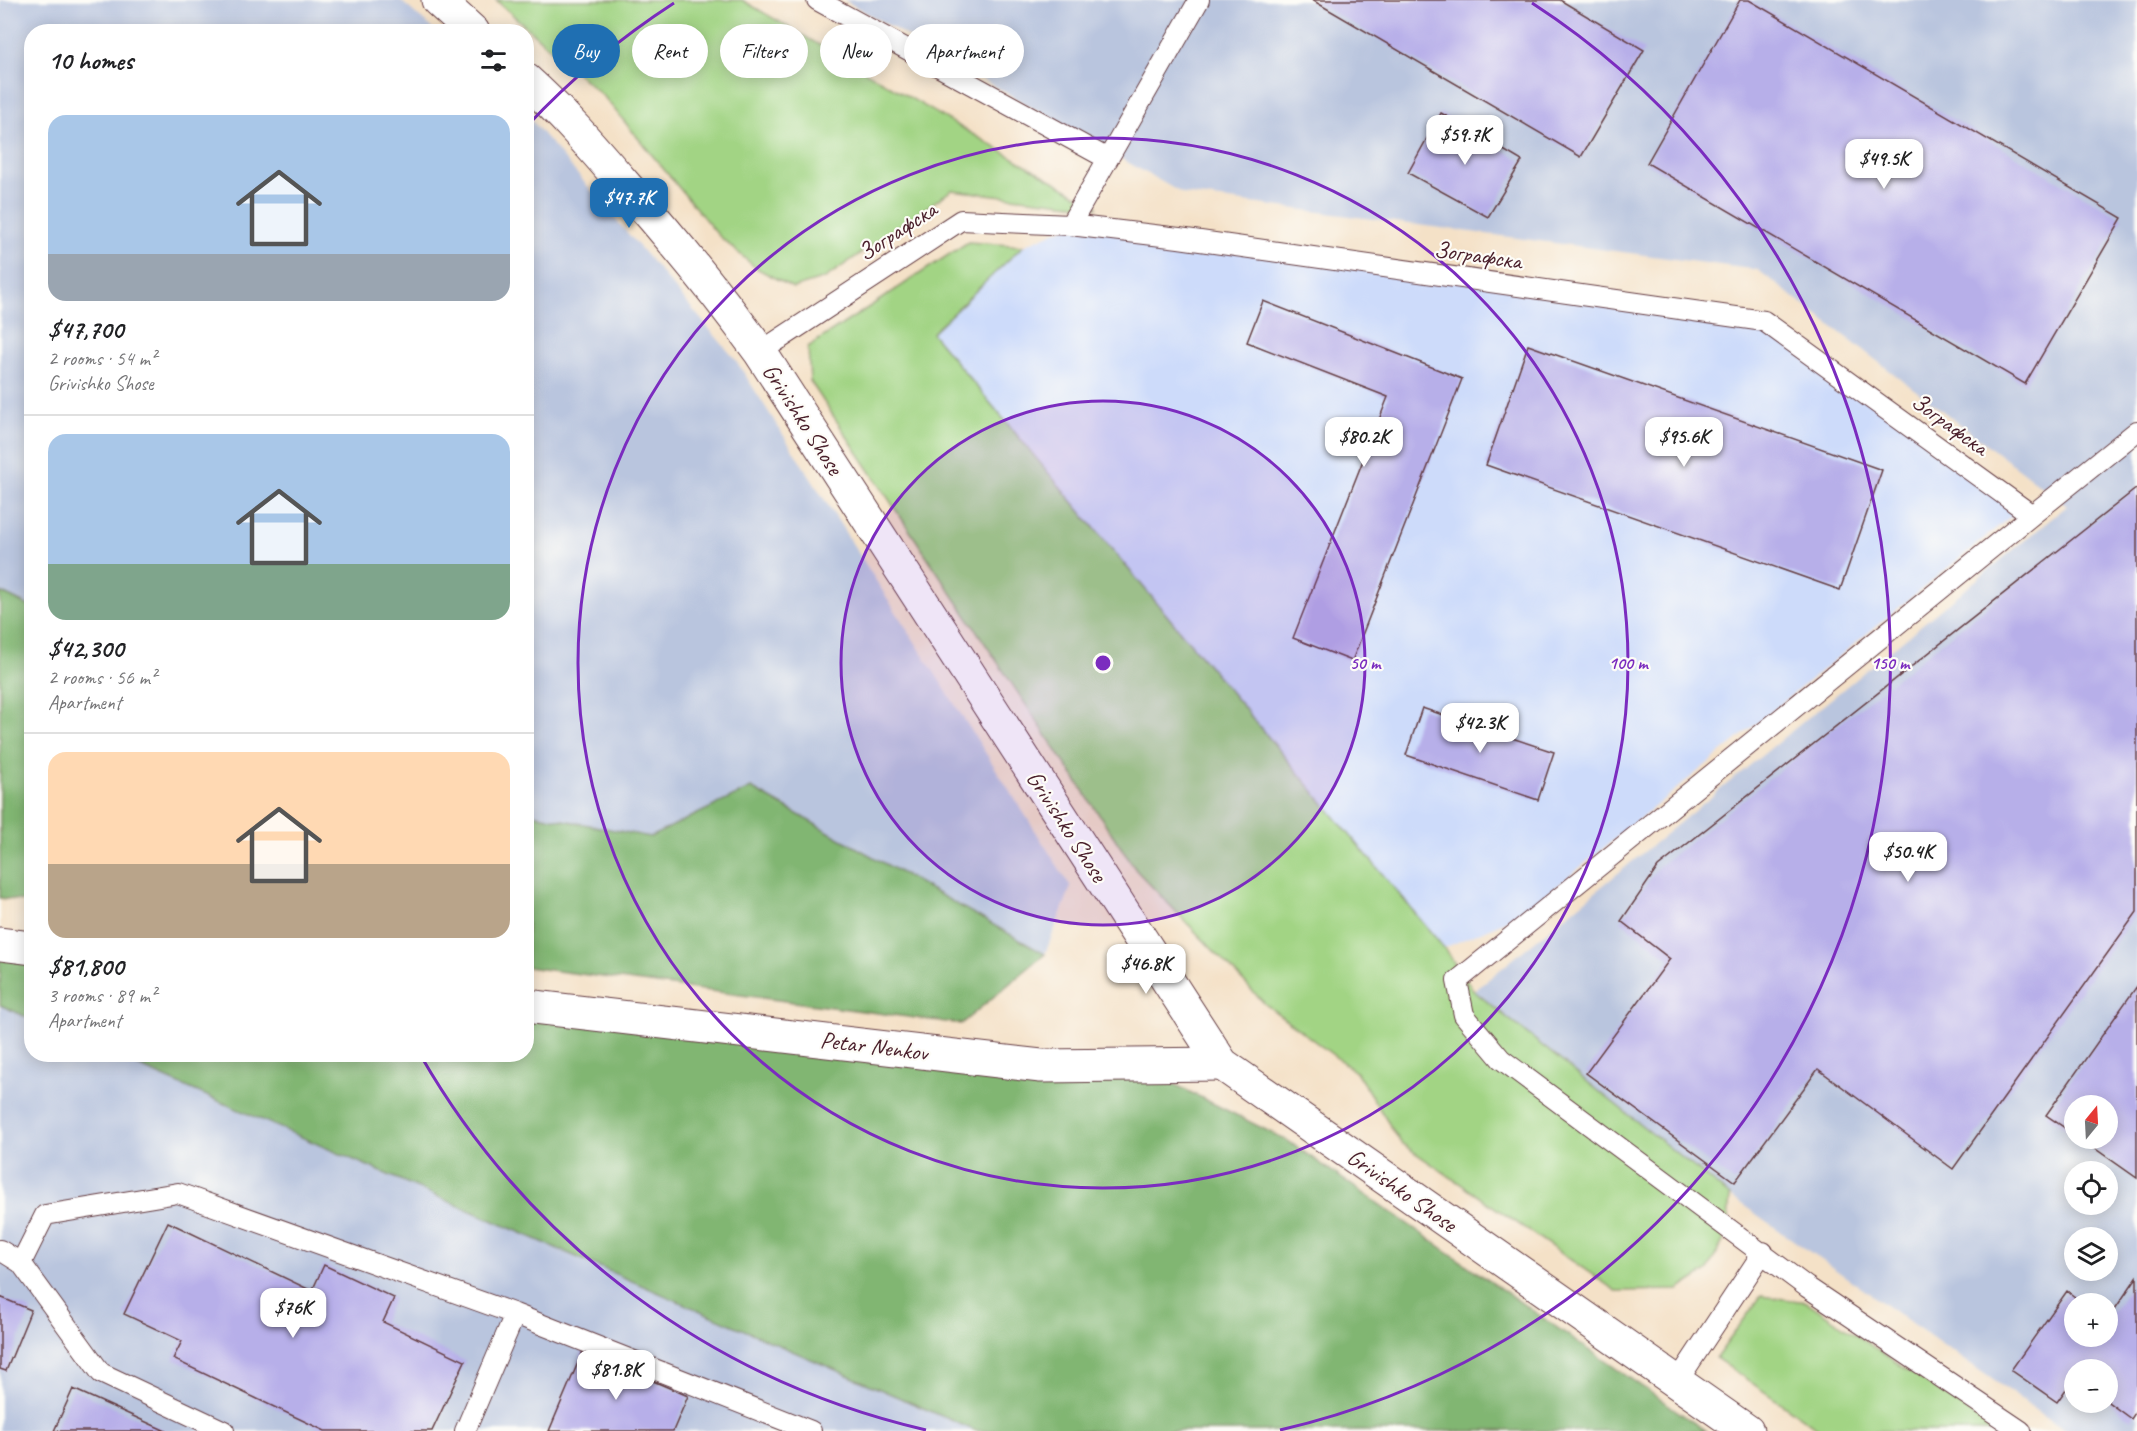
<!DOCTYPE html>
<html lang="en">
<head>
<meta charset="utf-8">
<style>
	:root { --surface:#fff; --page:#f6f6f6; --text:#202124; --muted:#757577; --line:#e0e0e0; --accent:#1f6fb2 }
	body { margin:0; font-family:Caveat,sans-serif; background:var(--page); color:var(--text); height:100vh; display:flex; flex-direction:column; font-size:22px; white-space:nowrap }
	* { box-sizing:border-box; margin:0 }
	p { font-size:20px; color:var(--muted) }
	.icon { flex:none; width:33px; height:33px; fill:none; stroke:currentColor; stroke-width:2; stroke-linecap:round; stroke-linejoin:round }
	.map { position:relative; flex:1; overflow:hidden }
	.panel { position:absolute; left:24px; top:24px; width:510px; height:1038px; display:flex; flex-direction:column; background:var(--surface); border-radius:24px; box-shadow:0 3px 15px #0003 }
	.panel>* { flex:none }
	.top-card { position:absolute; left:552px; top:24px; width:570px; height:54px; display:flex; gap:12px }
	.needle { width:39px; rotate:18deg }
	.buttons { position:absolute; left:2064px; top:1095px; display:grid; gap:12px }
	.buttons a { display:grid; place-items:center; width:54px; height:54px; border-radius:50%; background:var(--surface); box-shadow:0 3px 15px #0003; font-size:30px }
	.price { position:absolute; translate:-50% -51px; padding:0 14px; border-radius:12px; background:#fff; color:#222; font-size:20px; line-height:39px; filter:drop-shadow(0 2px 3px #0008) }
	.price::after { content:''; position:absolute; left:50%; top:36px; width:18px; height:14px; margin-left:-9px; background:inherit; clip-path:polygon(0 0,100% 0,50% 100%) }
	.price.active { background:var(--accent); color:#fff }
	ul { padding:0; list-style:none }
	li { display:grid; align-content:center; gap:12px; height:318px; padding:0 24px }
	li+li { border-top:2px solid var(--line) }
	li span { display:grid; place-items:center; height:186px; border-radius:18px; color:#555 }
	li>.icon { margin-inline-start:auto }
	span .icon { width:108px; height:108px; fill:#fffc; stroke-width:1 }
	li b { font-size:26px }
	h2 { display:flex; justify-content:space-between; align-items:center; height:72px; padding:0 24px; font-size:26px }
	.chip { padding:0 21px; border-radius:27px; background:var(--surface); box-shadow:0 3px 15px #0003; font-size:21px; line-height:54px }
	.chip.active { background:var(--accent); color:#fff }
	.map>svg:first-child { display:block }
	.built { fill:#cddbfa }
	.industrial { fill:#b9c5de; fill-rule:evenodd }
	.green { fill:#a2d484; stroke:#767a58; stroke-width:1.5 }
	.forest { fill:#81b672; stroke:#666a4e; stroke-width:1.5 }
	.building { fill:#b7afe9 }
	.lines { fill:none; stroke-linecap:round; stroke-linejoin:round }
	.service-casing { stroke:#643c42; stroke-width:22 }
	.minor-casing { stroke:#643c42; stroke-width:35 }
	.tertiary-casing { stroke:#643c42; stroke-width:35 }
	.service { stroke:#fff; stroke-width:20 }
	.minor { stroke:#fff; stroke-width:33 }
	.tertiary { stroke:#fff; stroke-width:33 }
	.ring { fill:none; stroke:#7b2cbf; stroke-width:3 }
	.labels { text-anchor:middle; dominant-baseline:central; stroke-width:4.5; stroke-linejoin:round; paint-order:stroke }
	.street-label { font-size:24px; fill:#4a1f2b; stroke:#fdfcf7 }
	.centre { fill:#7b2cbf; stroke:#fdfcf7; stroke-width:3 }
	.ring-label { font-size:18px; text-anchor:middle; font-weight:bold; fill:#7b2cbf; stroke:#fdfcf7; stroke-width:4.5; stroke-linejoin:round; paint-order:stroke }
</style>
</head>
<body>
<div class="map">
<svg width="2137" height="1431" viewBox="0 0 2137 1431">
	<rect width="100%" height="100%" fill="#fdfcf7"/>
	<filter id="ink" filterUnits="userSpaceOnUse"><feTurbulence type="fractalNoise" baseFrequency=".0167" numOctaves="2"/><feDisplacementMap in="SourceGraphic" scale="12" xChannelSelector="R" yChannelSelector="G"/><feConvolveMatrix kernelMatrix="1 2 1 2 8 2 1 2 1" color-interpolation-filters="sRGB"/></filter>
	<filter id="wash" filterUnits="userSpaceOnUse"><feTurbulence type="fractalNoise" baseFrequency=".008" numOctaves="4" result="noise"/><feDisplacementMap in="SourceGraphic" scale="24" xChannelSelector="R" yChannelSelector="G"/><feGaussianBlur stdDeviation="1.35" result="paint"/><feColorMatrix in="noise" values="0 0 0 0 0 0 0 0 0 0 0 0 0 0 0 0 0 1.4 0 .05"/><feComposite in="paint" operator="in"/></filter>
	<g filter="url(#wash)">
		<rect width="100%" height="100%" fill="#f4e1c7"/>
		<path class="built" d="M1070 225 1764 321 2032 514 2009 518 1524 913 1444 948 931 332 1023 246Z"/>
		<path class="industrial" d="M0 0H400L435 31 32 32 31 607 0 592Z
			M844 0H2137V1431H2066L1730 1196 1474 991 2067 506 1758 270 1183 194ZM2074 1106H2108V1138H2074ZM2074 1172H2108V1204H2074ZM2074 1238H2108V1270H2074ZM2074 1304H2108V1336H2074ZM2074 1370H2108V1402H2074Z
			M526 114 735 359 1071 887 1045 954 751 788 650 837 527 813Z
			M0 1005 31 1019 32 1054 113 1055 976 1431H0Z"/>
		<path class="green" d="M496 0H742L1098 207 952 190 825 278 793 288 756 268 718 235 605 98Z
			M968 242 1023 246 932 333 1444 948 1474 991 1730 1196 1727 1234 1707 1271 1678 1290 1616 1291 1401 1143 1357 1073 1265 1004 1136 870 810 381 808 347Z
			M1761 1296 1807 1302 1997 1431H1821L1716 1358Z"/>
		<path class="forest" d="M0 592 31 607V902L0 898Z
			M751 788 1045 954 961 1024 527 967V813L650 837Z
			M0 933 31 937V1019L0 1005Z
			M527 998 1160 1077 1288 1141 1706 1431H976L113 1055 526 1054Z"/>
		<g id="blocks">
			<path class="building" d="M1312 0H1560L1644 50 1581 157Z
				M1740 0H1749L2122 218 2025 384 1647 163Z
				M1441 113 1522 161 1488 217 1408 173Z
				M1263 301 1462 379 1352 661 1293 638 1388 397 1247 342Z
				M1528 345 1882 470 1840 590 1486 465Z
				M2137 488V912L1953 1169 1818 1069 1735 1182 1586 1073 1670 959 1621 921 1658 867Z
				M1422 708 1554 752 1538 800 1406 755Z
				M2137 986V1178L2080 1138H2108V1106H2074V1134L2046 1115Z
				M168 1222 312 1291 324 1265 394 1298 383 1322 465 1361 432 1431H325L173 1359 182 1341 124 1314Z
				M2137 1277V1410L2131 1419 2108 1402V1370H2074V1378L2057 1402 2011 1370 2067 1291 2084 1304H2074V1336H2108V1319Z
				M0 1297 31 1310 6 1371 0 1369Z
				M583 1351 688 1396 673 1431H549Z
				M73 1389 166 1431H54Z"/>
		</g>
	</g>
	<g filter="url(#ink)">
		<use href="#blocks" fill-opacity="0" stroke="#643c42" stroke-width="1.5"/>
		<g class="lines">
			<defs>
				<path id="service" d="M817 0 1108 159
					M1070 225 1199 0
					M760 352 961 220 1070 225 1179 238 1764 321 2032 515 2137 431
					M0 1250 21 1263 101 1373 224 1431
					M21 1263 45 1215 178 1193 515 1314 465 1431
					M515 1314 811 1431
					M1677 1382 1763 1252
					M2021 1431 1807 1287 1501 1059 1464 1015 1457 981 2032 515"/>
				<path id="minor" d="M0 944 32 948
					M526 1006 1041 1066 1222 1064"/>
				<path id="tertiary" d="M438 0 473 32
					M526 80C562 112 593 148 624 184 672 238 717 293 760 352L1222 1064 1747 1431"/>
			</defs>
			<use href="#service" class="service-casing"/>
			<use href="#minor" class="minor-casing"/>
			<use href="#tertiary" class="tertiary-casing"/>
			<use href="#service" class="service"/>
			<use href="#minor" class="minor"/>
			<use href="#tertiary" class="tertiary"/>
		</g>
	</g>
	<circle cx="1103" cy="663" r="262" fill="#7b2cbf" fill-opacity=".12"/>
	<g class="ring">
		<circle cx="1103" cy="663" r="262"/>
		<circle cx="1103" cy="663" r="525"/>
		<path d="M926 1430A787 787 0 0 1 421 1056M527 126A787 787 0 0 1 674 3M1532 3A787 787 0 0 1 1280 1430"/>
	</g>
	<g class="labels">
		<g class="street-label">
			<text transform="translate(897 231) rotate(-33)">Зографска</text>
			<text transform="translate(1478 255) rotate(8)">Зографска</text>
			<text transform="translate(803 419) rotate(57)">Grivishko Shose</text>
			<text transform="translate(1950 424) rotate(36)">Зографска</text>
			<text transform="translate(1067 826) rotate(57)">Grivishko Shose</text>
			<text transform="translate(874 1046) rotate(7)">Petar Nenkov</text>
			<text transform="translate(1402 1190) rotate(35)">Grivishko Shose</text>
		</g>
	</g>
	<circle cx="1103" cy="663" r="9" class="centre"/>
	<g class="ring-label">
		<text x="1365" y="669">50 m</text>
		<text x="1628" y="669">100 m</text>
		<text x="1890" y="669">150 m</text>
	</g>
</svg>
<div class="buttons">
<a><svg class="needle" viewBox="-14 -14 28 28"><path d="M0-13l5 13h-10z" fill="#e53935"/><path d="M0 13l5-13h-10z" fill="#757577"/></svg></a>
<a><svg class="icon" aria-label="locate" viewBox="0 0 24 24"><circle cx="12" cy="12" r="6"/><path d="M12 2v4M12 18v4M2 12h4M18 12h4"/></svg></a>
<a><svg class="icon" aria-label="layers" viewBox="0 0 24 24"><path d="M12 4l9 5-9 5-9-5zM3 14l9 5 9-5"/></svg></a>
<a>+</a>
<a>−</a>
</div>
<b class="price" style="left:1465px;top:166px">$59.7K</b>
<b class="price" style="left:1884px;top:190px">$49.5K</b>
<b class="price active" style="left:629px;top:229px">$47.7K</b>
<b class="price" style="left:1364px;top:468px">$80.2K</b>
<b class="price" style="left:1684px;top:468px">$95.6K</b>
<b class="price" style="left:1480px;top:754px">$42.3K</b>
<b class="price" style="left:1908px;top:883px">$50.4K</b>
<b class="price" style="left:1146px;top:995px">$46.8K</b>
<b class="price" style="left:293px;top:1339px">$76K</b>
<b class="price" style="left:616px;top:1401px">$81.8K</b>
<div class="top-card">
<a class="chip active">Buy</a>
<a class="chip">Rent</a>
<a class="chip">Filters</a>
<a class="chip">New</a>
<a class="chip">Apartment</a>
</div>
<section class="panel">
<h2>10 homes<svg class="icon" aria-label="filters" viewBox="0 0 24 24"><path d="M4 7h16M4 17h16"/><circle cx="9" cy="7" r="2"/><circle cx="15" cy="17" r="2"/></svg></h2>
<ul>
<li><span style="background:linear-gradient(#a9c7e8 75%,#9aa5b1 0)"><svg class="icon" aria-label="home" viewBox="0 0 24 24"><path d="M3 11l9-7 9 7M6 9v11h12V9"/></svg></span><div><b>$47,700</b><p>2 rooms · 54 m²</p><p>Grivishko Shose</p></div></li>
<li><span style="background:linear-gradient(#a9c7e8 70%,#7fa58c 0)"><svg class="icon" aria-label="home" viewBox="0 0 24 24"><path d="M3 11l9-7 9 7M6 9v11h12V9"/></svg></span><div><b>$42,300</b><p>2 rooms · 56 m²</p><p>Apartment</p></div></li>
<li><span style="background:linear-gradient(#ffd9b3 60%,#b9a48a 0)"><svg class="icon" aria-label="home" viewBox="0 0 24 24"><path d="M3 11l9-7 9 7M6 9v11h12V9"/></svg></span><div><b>$81,800</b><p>3 rooms · 89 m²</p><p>Apartment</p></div></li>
</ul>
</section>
</div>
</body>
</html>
